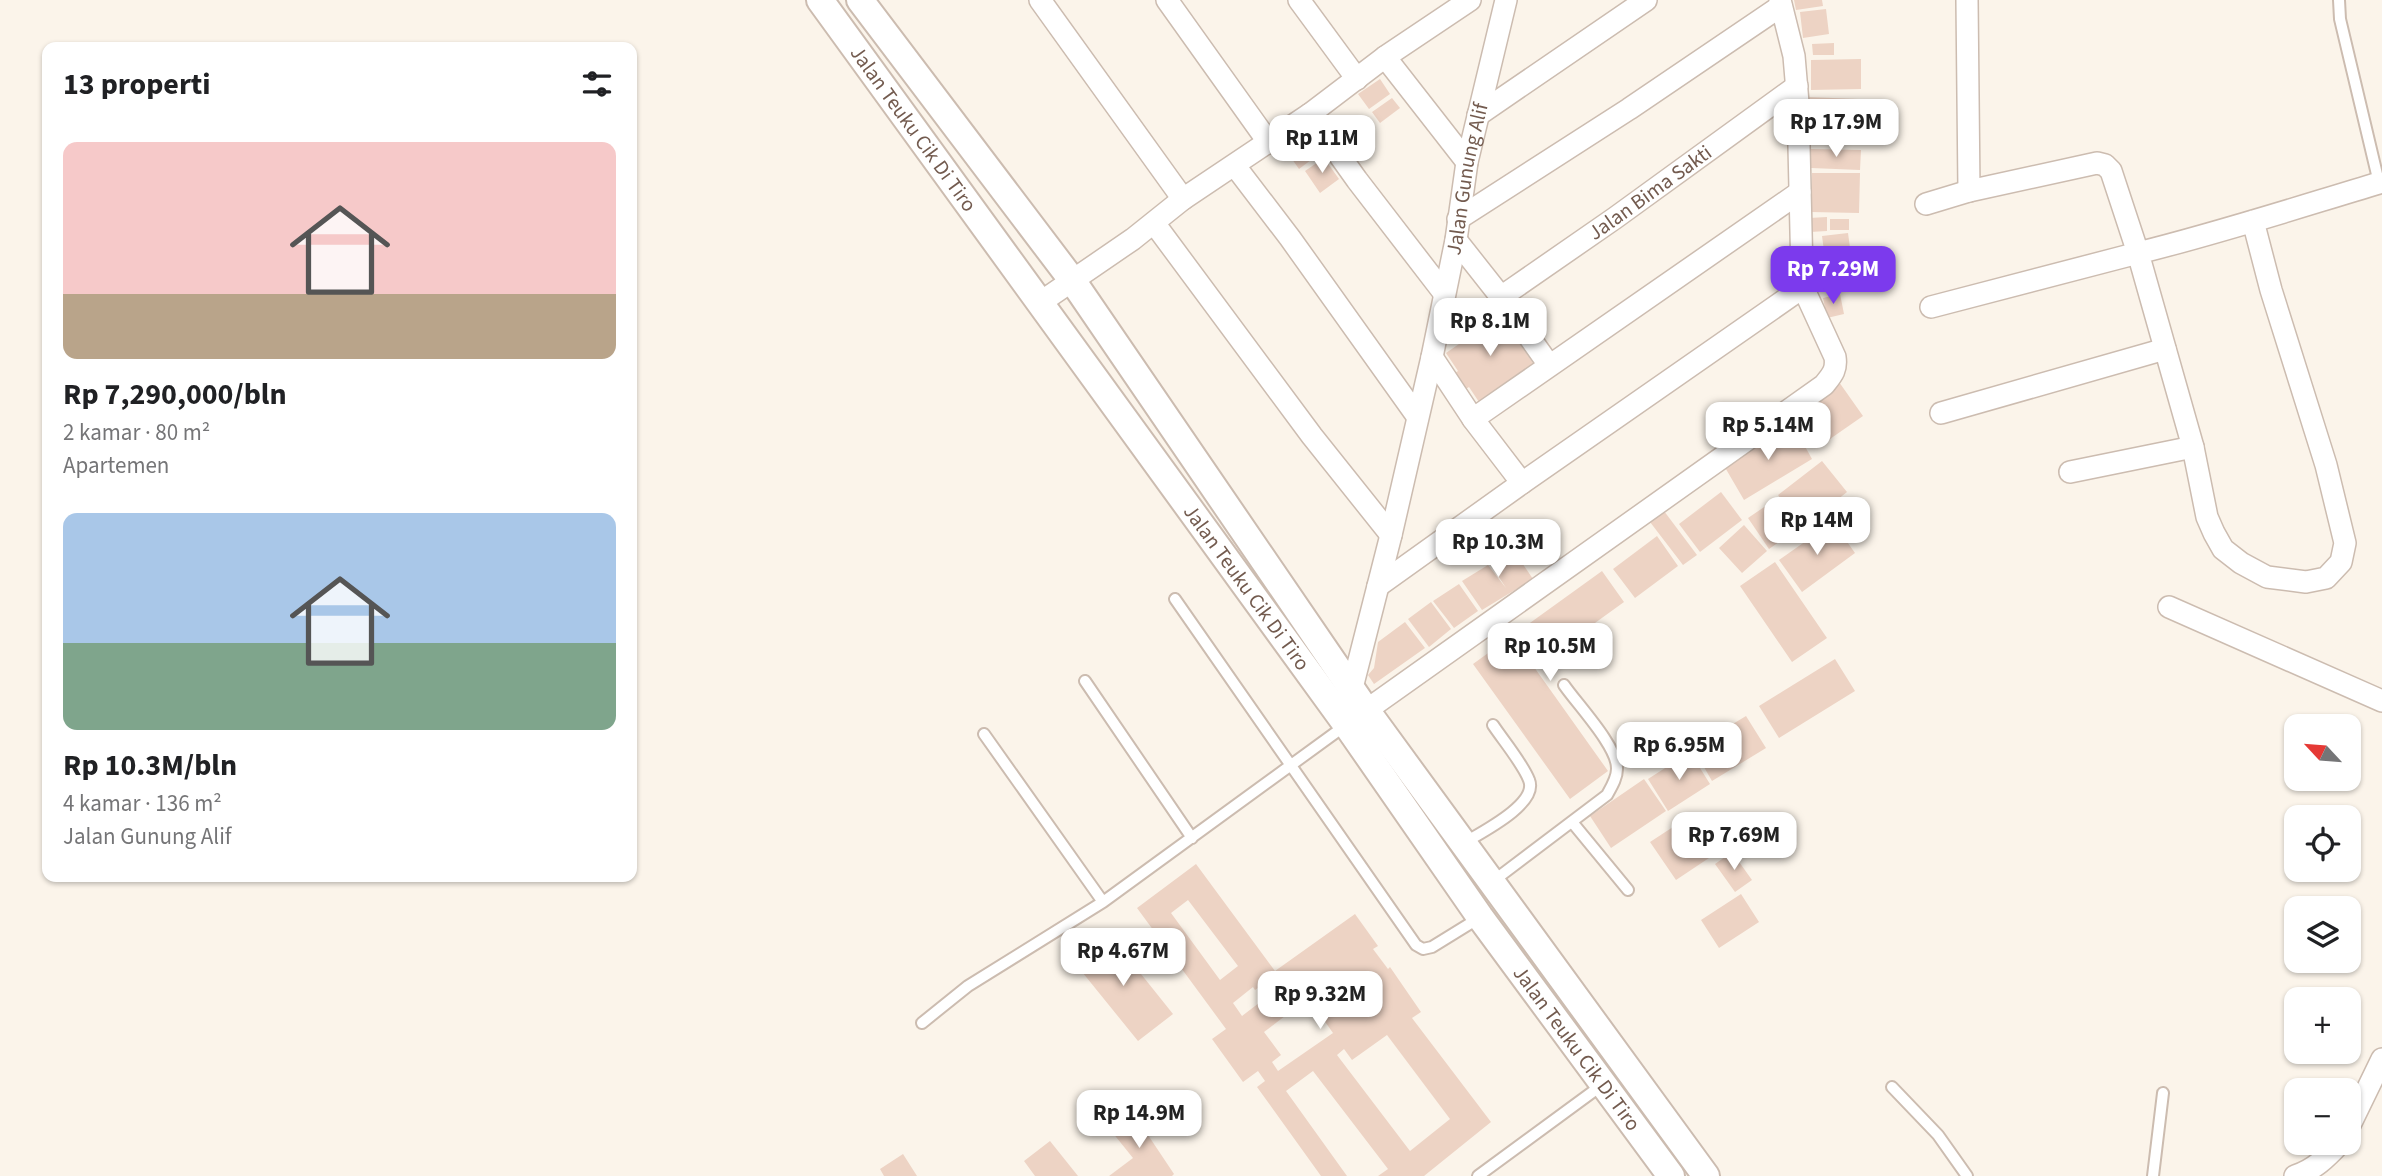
<!DOCTYPE html>
<html lang="id">
<head>
<meta charset="utf-8">
<style>
	:root { --surface:#fff; --page:#f6f6f6; --text:#202124; --muted:#757577; --accent:#7c3aed }
	body { margin:0; font-family:"Source Sans 3",sans-serif; background:var(--page); color:var(--text); height:100vh; display:flex; flex-direction:column; font-size:26px; white-space:nowrap }
	* { box-sizing:border-box; margin:0 }
	p { font-size:23px; color:var(--muted) }
	.icon { flex:none; width:38px; height:38px; fill:none; stroke:currentColor; stroke-width:2; stroke-linecap:round; stroke-linejoin:round }
	.map { position:relative; flex:1; overflow:hidden }
	.panel { position:absolute; left:42px; top:42px; width:595px; height:840px; display:flex; flex-direction:column; background:var(--surface); border-radius:14px; box-shadow:0 2px 5px #0004 }
	.panel>* { flex:none }
	.needle { width:46px; rotate:296deg }
	.fabs { position:absolute; left:2284px; top:714px; display:grid; gap:14px }
	.fabs a { display:grid; place-items:center; width:77px; height:77px; border-radius:14px; background:var(--surface); box-shadow:0 2px 5px #0004; font-size:35px }
	.price { position:absolute; translate:-50% -60px; padding:0 16px; border-radius:14px; background:#fff; color:#222; font-size:23px; line-height:46px; filter:drop-shadow(0 2px 4px #0008) }
	.price::after { content:''; position:absolute; left:50%; top:42px; width:21px; height:16px; margin-left:-10px; background:inherit; clip-path:polygon(0 0,100% 0,50% 100%) }
	.price.current { background:var(--accent); color:#fff }
	ul { padding:0; list-style:none }
	li { display:grid; align-content:center; gap:14px; height:371px; padding:0 21px }
	li span { display:grid; place-items:center; height:217px; border-radius:14px; color:#555 }
	li>.icon { margin-inline-start:auto }
	span .icon { width:126px; height:126px; fill:#fffc; stroke-width:1 }
	li b { font-size:30px }
	h2 { display:flex; justify-content:space-between; align-items:center; height:84px; padding:0 21px; font-size:30px }
	.map>svg:first-child { display:block }
	.building { fill:#edd3c4; fill-rule:evenodd }
	.lines { fill:none; stroke-linecap:round; stroke-linejoin:round }
	.service-casing { stroke:#ccbcb0; stroke-width:14 }
	.minor-casing { stroke:#ccbcb0; stroke-width:24 }
	.tertiary-casing { stroke:#ccbcb0; stroke-width:30 }
	.service { stroke:#fff; stroke-width:10 }
	.minor { stroke:#fff; stroke-width:21 }
	.tertiary { stroke:#fff; stroke-width:26 }
	.labels { text-anchor:middle; dominant-baseline:central; stroke-width:5; stroke-linejoin:round; paint-order:stroke }
	.street-label { font-size:21px; fill:#735b4f; stroke:#fdf8f0 }
</style>
</head>
<body>
<div class="map">
<svg width="2382" height="1176" viewBox="0 0 2382 1176">
	<rect width="100%" height="100%" fill="#fbf4ea"/>
	<path class="building" d="M1794 0H1822L1823 6 1796 10Z
		M1826 9 1829 34 1803 38 1800 12Z
		M1834 43V55H1813L1812 44Z
		M1861 59V89L1811 90V60Z
		M1380 79 1390 94 1369 109 1358 94Z
		M1808 97 1858 99 1856 141 1806 139Z
		M1392 98 1400 108 1380 123 1372 112Z
		M1307 128 1323 151 1299 169 1282 145Z
		M1811 149 1861 150 1860 170 1811 168Z
		M1324 158 1339 179 1320 193 1305 171Z
		M1812 173H1860L1859 213 1811 212Z
		M1827 217V231L1810 232 1809 218Z
		M1830 219H1849V230H1830Z
		M1848 233 1851 255 1825 258 1822 236Z
		M1847 264 1848 289 1819 290V266Z
		M1840 294 1844 314 1827 318 1823 298Z
		M1495 308 1535 366 1481 405 1469 387 1466 389 1455 373 1458 371 1446 353 1472 335 1466 328Z
		M1839 382 1863 416 1817 448 1793 414Z
		M1792 423 1812 459 1744 500 1723 464Z
		M1822 461 1847 492 1803 527 1778 495Z
		M1721 492 1742 520 1700 552 1679 524Z
		M1776 499 1797 529 1769 549 1748 518Z
		M1664 511 1697 555 1683 565 1650 522Z
		M1833 522 1855 553 1802 592 1779 560Z
		M1744 525 1767 551 1742 573 1719 548Z
		M1657 536 1678 566 1635 598 1613 569Z
		M1512 548 1533 579 1482 610 1462 581 1488 565 1506 588 1489 562Z
		M1775 562 1827 638 1792 662 1740 586Z
		M1602 571 1624 602 1534 667 1608 771 1570 799 1473 664Z
		M1459 584 1478 611 1454 628 1433 601Z
		M1431 602 1451 629 1429 647 1408 619Z
		M1405 622 1425 648 1374 684 1368 675 1374 668 1378 642Z
		M1835 659 1855 691 1779 738 1759 706Z
		M1746 716 1766 748 1712 781 1693 748Z
		M1690 752 1710 784 1668 811 1648 779Z
		M1644 779 1666 811 1611 848 1590 816Z
		M1696 812 1721 850 1676 880 1650 842Z
		M1732 852 1752 880 1735 892 1715 864Z
		M1196 864 1275 971 1355 914 1378 946 1373 949 1388 969 1390 967 1421 1012 1412 1018 1491 1122 1424 1176H1378L1388 1169 1313 1071 1286 1091 1347 1176H1321L1257 1087 1265 1081 1258 1071 1243 1082 1212 1039 1226 1029 1137 908ZM1188 900 1238 966 1220 980 1171 913ZM1340 974 1355 993 1321 1016 1333 1033 1278 1071 1272 1062 1281 1055 1264 1032ZM1265 983 1272 993 1242 1016 1233 1003 1253 987 1255 990ZM1387 1035 1450 1119 1410 1151 1337 1055 1344 1049 1352 1060Z
		M1741 894 1759 922 1719 948 1701 920Z
		M1109 934 1173 1014 1138 1041 1074 962Z
		M1132 1111 1174 1174 1172 1176H1109L1133 1158 1108 1127Z
		M1050 1141 1078 1176H1035L1024 1161Z
		M903 1154 917 1176H884L880 1169Z"/>
	<g class="lines">
		<defs>
			<path id="service" d="M2339 0 2340 19 2380 187
				M1175 599 1416 945 1423 949 1432 947 1479 918
				M1085 681 1192 838
				M984 734 1103 902
				M1572 822 1628 890
				M1462 844C1480 833 1539 804 1529 780 1523 764 1503 740 1493 725
				M1492 882 1607 795C1612 786 1617 778 1617 769 1618 747 1577 704 1564 685
				M922 1023 968 986 1103 902 1346 725
				M1892 1087 1938 1135 1967 1176
				M1478 1176 1602 1085
				M2153 1176 2163 1093"/>
			<g id="minor">
				<path d="M1040 0 1183 199"/>
				<path d="M1167 0 1269 143"/>
				<path d="M1299 0 1357 79"/>
				<path d="M1967 0 1969 191"/>
				<path d="M1385 57 1467 162"/>
				<path d="M1310 114 1357 180 1444 293"/>
				<path d="M1478 115 1646 0"/>
				<path d="M1235 166 1290 238 1417 416"/>
				<path d="M1926 204 1969 191 2097 163 2105 165 2111 171 2138 253 1931 307"/>
				<path d="M1458 219 1629 109 1781 6"/>
				<path d="M2253 221 2271 290 2326 465 2345 543 2341 562 2326 578 2306 582 2267 577 2241 563 2223 549 2214 533 2207 517 2193 447 2138 253C2219 233 2299 207 2379 183"/>
				<path d="M1154 223 1312 436 1391 535"/>
				<path d="M1456 240 1501 297 1549 365"/>
				<path id="s1" d="M1501 297 1615 218 1797 86"/>
				<path d="M1041 302 1133 239 1183 199 1310 114 1385 57 1470 0"/>
				<path d="M1432 357 1473 419 1522 483"/>
				<path d="M1941 413 2165 349"/>
				<path d="M1473 419 1800 192"/>
				<path d="M2070 472 2193 447"/>
				<path d="M1378 586 1522 483 1805 286"/>
				<path d="M2169 607 2382 701"/>
				<path id="s2" d="M1352 688 1391 535 1432 357 1456 240 1467 162 1506 0"/>
				<path d="M1354 719 1824 385C1832 375 1837 370 1835 357L1807 296 1802 274 1798 103 1794 56 1780 0"/>
				<path d="M2348 1129 2382 1059"/>
				<path d="M2295 1176C2314 1170 2327 1157 2340 1143"/>
			</g>
			<g id="tertiary">
				<path id="s3" d="M820 0 1346 724 1480 917 1671 1176"/>
				<path d="M860 0 1072 280 1366 710 1706 1176"/>
			</g>
		</defs>
		<use href="#service" class="service-casing"/>
		<use href="#minor" class="minor-casing"/>
		<use href="#tertiary" class="tertiary-casing"/>
		<use href="#service" class="service"/>
		<use href="#minor" class="minor"/>
		<use href="#tertiary" class="tertiary"/>
	</g>
	<g class="labels">
		<g class="street-label">
			<text stroke="none"><textPath href="#s3" startOffset="159">Jalan Teuku Cik Di Tiro</textPath></text>
			<text stroke="none"><textPath href="#s2" startOffset="522">Jalan Gunung Alif</textPath></text>
			<text stroke="none"><textPath href="#s1" startOffset="182">Jalan Bima Sakti</textPath></text>
			<text stroke="none"><textPath href="#s3" startOffset="726">Jalan Teuku Cik Di Tiro</textPath></text>
			<text stroke="none"><textPath href="#s3" startOffset="1293">Jalan Teuku Cik Di Tiro</textPath></text>
		</g>
	</g>
</svg>
<div class="fabs">
<a><svg class="needle" viewBox="-14 -14 28 28"><path d="M0-13l5 13h-10z" fill="#e53935"/><path d="M0 13l5-13h-10z" fill="#757577"/></svg></a>
<a><svg class="icon" aria-label="locate" viewBox="0 0 24 24"><circle cx="12" cy="12" r="6"/><path d="M12 2v4M12 18v4M2 12h4M18 12h4"/></svg></a>
<a><svg class="icon" aria-label="layers" viewBox="0 0 24 24"><path d="M12 4l9 5-9 5-9-5zM3 14l9 5 9-5"/></svg></a>
<a>+</a>
<a>−</a>
</div>
<b class="price" style="left:1836px;top:159px">Rp 17.9M</b>
<b class="price" style="left:1322px;top:175px">Rp 11M</b>
<b class="price current" style="left:1833px;top:306px">Rp 7.29M</b>
<b class="price" style="left:1490px;top:358px">Rp 8.1M</b>
<b class="price" style="left:1768px;top:462px">Rp 5.14M</b>
<b class="price" style="left:1817px;top:557px">Rp 14M</b>
<b class="price" style="left:1498px;top:579px">Rp 10.3M</b>
<b class="price" style="left:1550px;top:683px">Rp 10.5M</b>
<b class="price" style="left:1679px;top:782px">Rp 6.95M</b>
<b class="price" style="left:1734px;top:872px">Rp 7.69M</b>
<b class="price" style="left:1123px;top:988px">Rp 4.67M</b>
<b class="price" style="left:1320px;top:1031px">Rp 9.32M</b>
<b class="price" style="left:1139px;top:1150px">Rp 14.9M</b>
<section class="panel">
<h2>13 properti<svg class="icon" aria-label="filters" viewBox="0 0 24 24"><path d="M4 7h16M4 17h16"/><circle cx="9" cy="7" r="2"/><circle cx="15" cy="17" r="2"/></svg></h2>
<ul>
<li><span style="background:linear-gradient(#f6c9c9 70%,#b9a48a 0)"><svg class="icon" aria-label="home" viewBox="0 0 24 24"><path d="M3 11l9-7 9 7M6 9v11h12V9"/></svg></span><div><b>Rp 7,290,000/bln</b><p>2 kamar · 80 m²</p><p>Apartemen</p></div></li>
<li><span style="background:linear-gradient(#a9c7e8 60%,#7fa58c 0)"><svg class="icon" aria-label="home" viewBox="0 0 24 24"><path d="M3 11l9-7 9 7M6 9v11h12V9"/></svg></span><div><b>Rp 10.3M/bln</b><p>4 kamar · 136 m²</p><p>Jalan Gunung Alif</p></div></li>
</ul>
</section>
</div>
</body>
</html>
